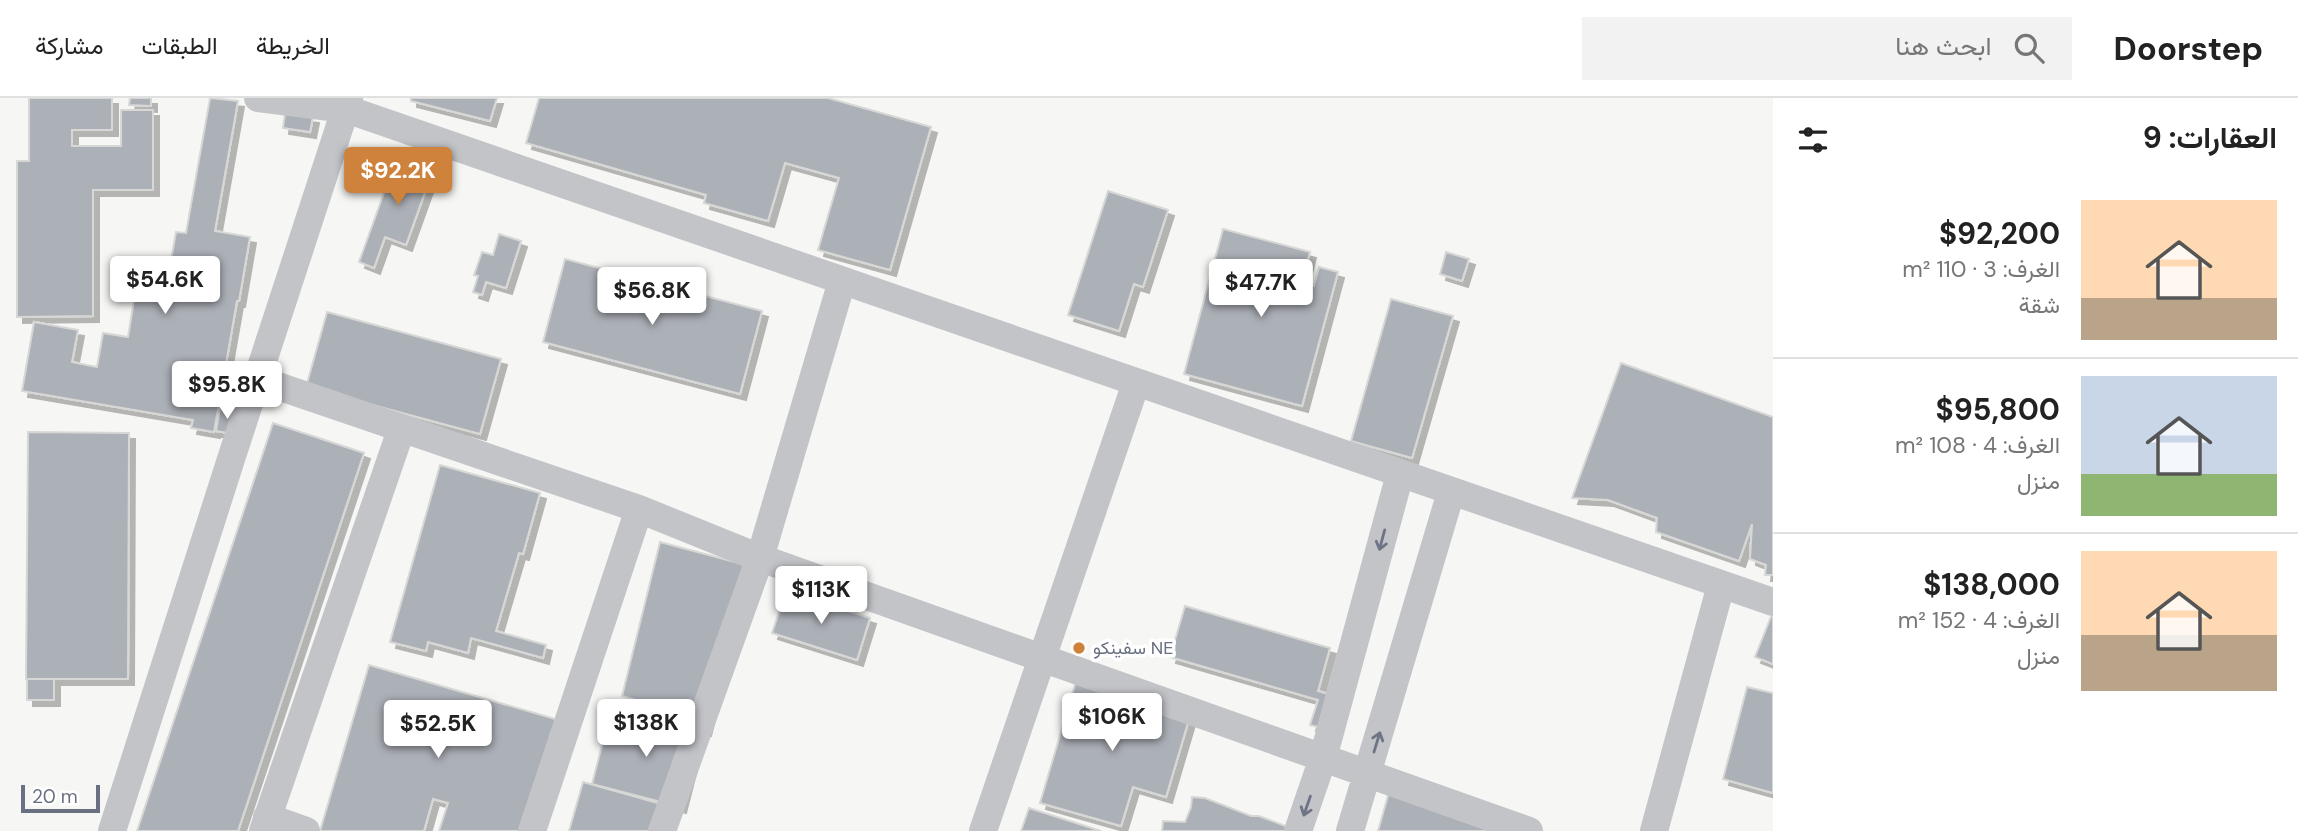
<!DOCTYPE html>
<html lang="ar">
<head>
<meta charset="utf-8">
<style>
	:root { --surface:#fff; --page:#f2f2f2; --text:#222; --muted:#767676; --line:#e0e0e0; --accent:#cf823b }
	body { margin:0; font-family:"DM Sans",Vazirmatn,sans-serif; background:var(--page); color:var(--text); direction:rtl; height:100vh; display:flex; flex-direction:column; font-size:26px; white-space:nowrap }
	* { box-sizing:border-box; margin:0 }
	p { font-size:23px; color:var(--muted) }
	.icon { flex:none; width:38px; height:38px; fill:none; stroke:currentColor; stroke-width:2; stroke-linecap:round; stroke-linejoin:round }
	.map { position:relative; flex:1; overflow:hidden; direction:ltr }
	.side { display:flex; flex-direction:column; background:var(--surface); width:525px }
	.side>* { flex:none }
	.scale { position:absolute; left:21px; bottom:18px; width:79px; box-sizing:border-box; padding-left:7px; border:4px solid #697081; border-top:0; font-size:19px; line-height:24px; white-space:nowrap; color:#697081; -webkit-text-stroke:5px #fff; paint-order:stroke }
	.price { position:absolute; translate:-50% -60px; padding:0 16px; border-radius:7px; background:#fff; color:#222; font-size:23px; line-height:46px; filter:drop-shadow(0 2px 4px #0008) }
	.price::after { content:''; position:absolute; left:50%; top:42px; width:21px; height:16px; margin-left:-10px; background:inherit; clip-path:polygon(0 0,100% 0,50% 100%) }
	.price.on { background:var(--accent); color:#fff }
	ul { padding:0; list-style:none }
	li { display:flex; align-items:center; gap:21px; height:175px; padding:0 21px }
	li+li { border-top:2px solid var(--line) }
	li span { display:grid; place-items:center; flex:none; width:196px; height:140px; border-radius:0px; color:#555 }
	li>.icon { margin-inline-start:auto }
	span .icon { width:84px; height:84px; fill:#fffc; stroke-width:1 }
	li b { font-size:30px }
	h2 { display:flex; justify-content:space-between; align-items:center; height:84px; padding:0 21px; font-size:30px }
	header { display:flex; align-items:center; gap:42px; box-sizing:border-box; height:98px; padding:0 35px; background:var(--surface); border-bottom:2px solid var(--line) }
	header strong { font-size:33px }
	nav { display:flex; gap:38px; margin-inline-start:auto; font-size:24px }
	.search { width:490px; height:63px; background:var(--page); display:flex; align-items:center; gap:18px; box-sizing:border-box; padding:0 24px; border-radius:0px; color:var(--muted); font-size:26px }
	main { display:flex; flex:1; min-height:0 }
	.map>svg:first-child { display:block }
	.building { fill:#acb0b7; stroke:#d7d8d6; stroke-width:2; filter:url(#shadow) }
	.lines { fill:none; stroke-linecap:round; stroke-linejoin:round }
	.street { stroke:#c3c4c8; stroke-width:28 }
	.oneway { stroke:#6e7485 }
	.poi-dot { fill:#cf823b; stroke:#fff; stroke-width:2.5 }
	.labels { text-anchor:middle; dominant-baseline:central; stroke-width:7; stroke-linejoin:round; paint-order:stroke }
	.poi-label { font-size:18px; fill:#697081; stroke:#fff; text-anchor:start }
</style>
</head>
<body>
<header>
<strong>Doorstep</strong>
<div class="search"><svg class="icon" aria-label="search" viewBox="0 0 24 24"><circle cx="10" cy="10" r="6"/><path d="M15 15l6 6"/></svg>ابحث هنا</div>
<nav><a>الخريطة</a><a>الطبقات</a><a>مشاركة</a></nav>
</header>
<main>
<section class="side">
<h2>العقارات: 9<svg class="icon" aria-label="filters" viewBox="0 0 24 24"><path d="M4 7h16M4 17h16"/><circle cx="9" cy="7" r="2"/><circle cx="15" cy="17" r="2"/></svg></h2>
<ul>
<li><span style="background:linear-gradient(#ffd9b3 70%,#b9a48a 0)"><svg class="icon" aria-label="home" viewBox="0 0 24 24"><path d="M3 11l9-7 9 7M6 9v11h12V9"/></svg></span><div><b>$92,200</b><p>الغرف: 3 · 110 m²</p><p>شقة</p></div></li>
<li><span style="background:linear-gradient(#c9d6e8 70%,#8fb573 0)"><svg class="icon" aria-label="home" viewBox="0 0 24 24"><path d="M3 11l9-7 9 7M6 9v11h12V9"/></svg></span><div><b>$95,800</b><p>الغرف: 4 · 108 m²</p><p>منزل</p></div></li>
<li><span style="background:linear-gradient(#ffd9b3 60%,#b9a48a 0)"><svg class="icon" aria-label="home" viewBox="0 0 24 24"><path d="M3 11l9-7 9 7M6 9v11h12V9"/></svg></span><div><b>$138,000</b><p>الغرف: 4 · 152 m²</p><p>منزل</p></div></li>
</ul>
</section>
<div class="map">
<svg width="1773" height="733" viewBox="0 0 1773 733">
	<defs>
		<filter id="shadow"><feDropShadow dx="6" dy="6" stdDeviation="0" flood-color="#0004"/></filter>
	</defs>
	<rect width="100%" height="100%" fill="#f6f6f4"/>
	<path class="building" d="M29 0H112V32H72V48H121V12H153V92H93V218L17 219V63H29Z
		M130 0H151V8L129 7Z
		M210 0 238 3 215 133 250 139 239 203H237L214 334 191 330 193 322 22 293 34 224 78 232 72 264 97 269 103 235 128 239 135 196 164 201 176 134 186 135Z
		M411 0H497L490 23 411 3Z
		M539 0H828L931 29 890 172 818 152 839 80 785 65 768 123 704 105 706 97 526 45Z
		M285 15 313 19 310 34 283 30Z
		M398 56 434 69 406 147 385 139 374 170 359 164Z
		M1108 93 1168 112 1143 189 1134 186 1119 233 1068 217Z
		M1223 131 1310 154 1302 184 1314 188 1319 169 1338 174 1302 308 1184 276Z
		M499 136 521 143 506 190 486 184 482 197 473 194 478 178 474 177 482 154 493 157Z
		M1446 154 1469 161 1462 183 1440 176Z
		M565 161 762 213 740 296 543 244Z
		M1391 201 1453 218 1412 360 1351 343Z
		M327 214 501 261 480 336 306 289Z
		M1621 265 1773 319V477H1765L1766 467 1750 461 1752 426 1739 463 1656 434 1657 420 1608 402 1572 400Z
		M220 310 238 313 234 336 216 333Z
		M273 325 364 355 238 733H137Z
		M28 334 129 335 128 581H26Z
		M440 367 540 395 523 456 519 455 496 533 546 547 543 560 471 540 468 555 428 544 426 553 390 544Z
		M660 444 746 467 705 632 636 615 639 603 622 598Z
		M786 493 870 520 857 562 772 535Z
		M1185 508 1330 550 1318 593 1332 597 1322 630 1310 627 1318 602 1170 559Z
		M1772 516 1773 517V566L1755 559Z
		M369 567 562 623 529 733H439L448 705 433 701 424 733H320Z
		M27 581H54V602H27Z
		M1076 583 1190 618 1166 699 1133 689 1121 728 1040 705Z
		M1747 589 1773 595V695L1723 681Z
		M611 612 699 635 680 709 592 686Z
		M583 684 672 709 666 733H569Z
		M1389 694 1526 733H1378Z
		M1192 699 1205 700 1251 718H1259L1288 729V733H1162L1163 723 1185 724 1191 709Z
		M1029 710 1101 733H1021Z"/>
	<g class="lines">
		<path class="street" d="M258 0 346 11 1773 504
			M257 281 639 411 760 460 1529 733
			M267 719 306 733
			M112 733 232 358 349 0
			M263 733 401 332
			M532 733 639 411
			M662 733 760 460 842 183
			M983 733 1136 285
			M1298 733 1323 660 1400 376
			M1350 733 1451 394
			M1654 733 1721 487"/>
	</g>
	<defs><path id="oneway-shaft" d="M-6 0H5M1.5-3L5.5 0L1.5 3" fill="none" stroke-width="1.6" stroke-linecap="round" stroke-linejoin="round" transform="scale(1.75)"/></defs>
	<g class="oneway">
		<use href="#oneway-shaft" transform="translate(1382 442) rotate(105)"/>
		<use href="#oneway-shaft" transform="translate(1377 644) rotate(-73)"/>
		<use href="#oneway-shaft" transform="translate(1307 708) rotate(109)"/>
	</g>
	<circle class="poi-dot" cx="1079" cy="550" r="7"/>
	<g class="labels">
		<g class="poi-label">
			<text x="1093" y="550">سفينكو NE</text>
		</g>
	</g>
</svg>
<div class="scale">20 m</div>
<b class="price on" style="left:398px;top:109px">$92.2K</b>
<b class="price" style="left:165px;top:218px">$54.6K</b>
<b class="price" style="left:1261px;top:221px">$47.7K</b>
<b class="price" style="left:652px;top:229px">$56.8K</b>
<b class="price" style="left:227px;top:323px">$95.8K</b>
<b class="price" style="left:821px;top:528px">$113K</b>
<b class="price" style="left:1112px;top:655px">$106K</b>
<b class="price" style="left:646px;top:661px">$138K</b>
<b class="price" style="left:438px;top:662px">$52.5K</b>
</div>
</main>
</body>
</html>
